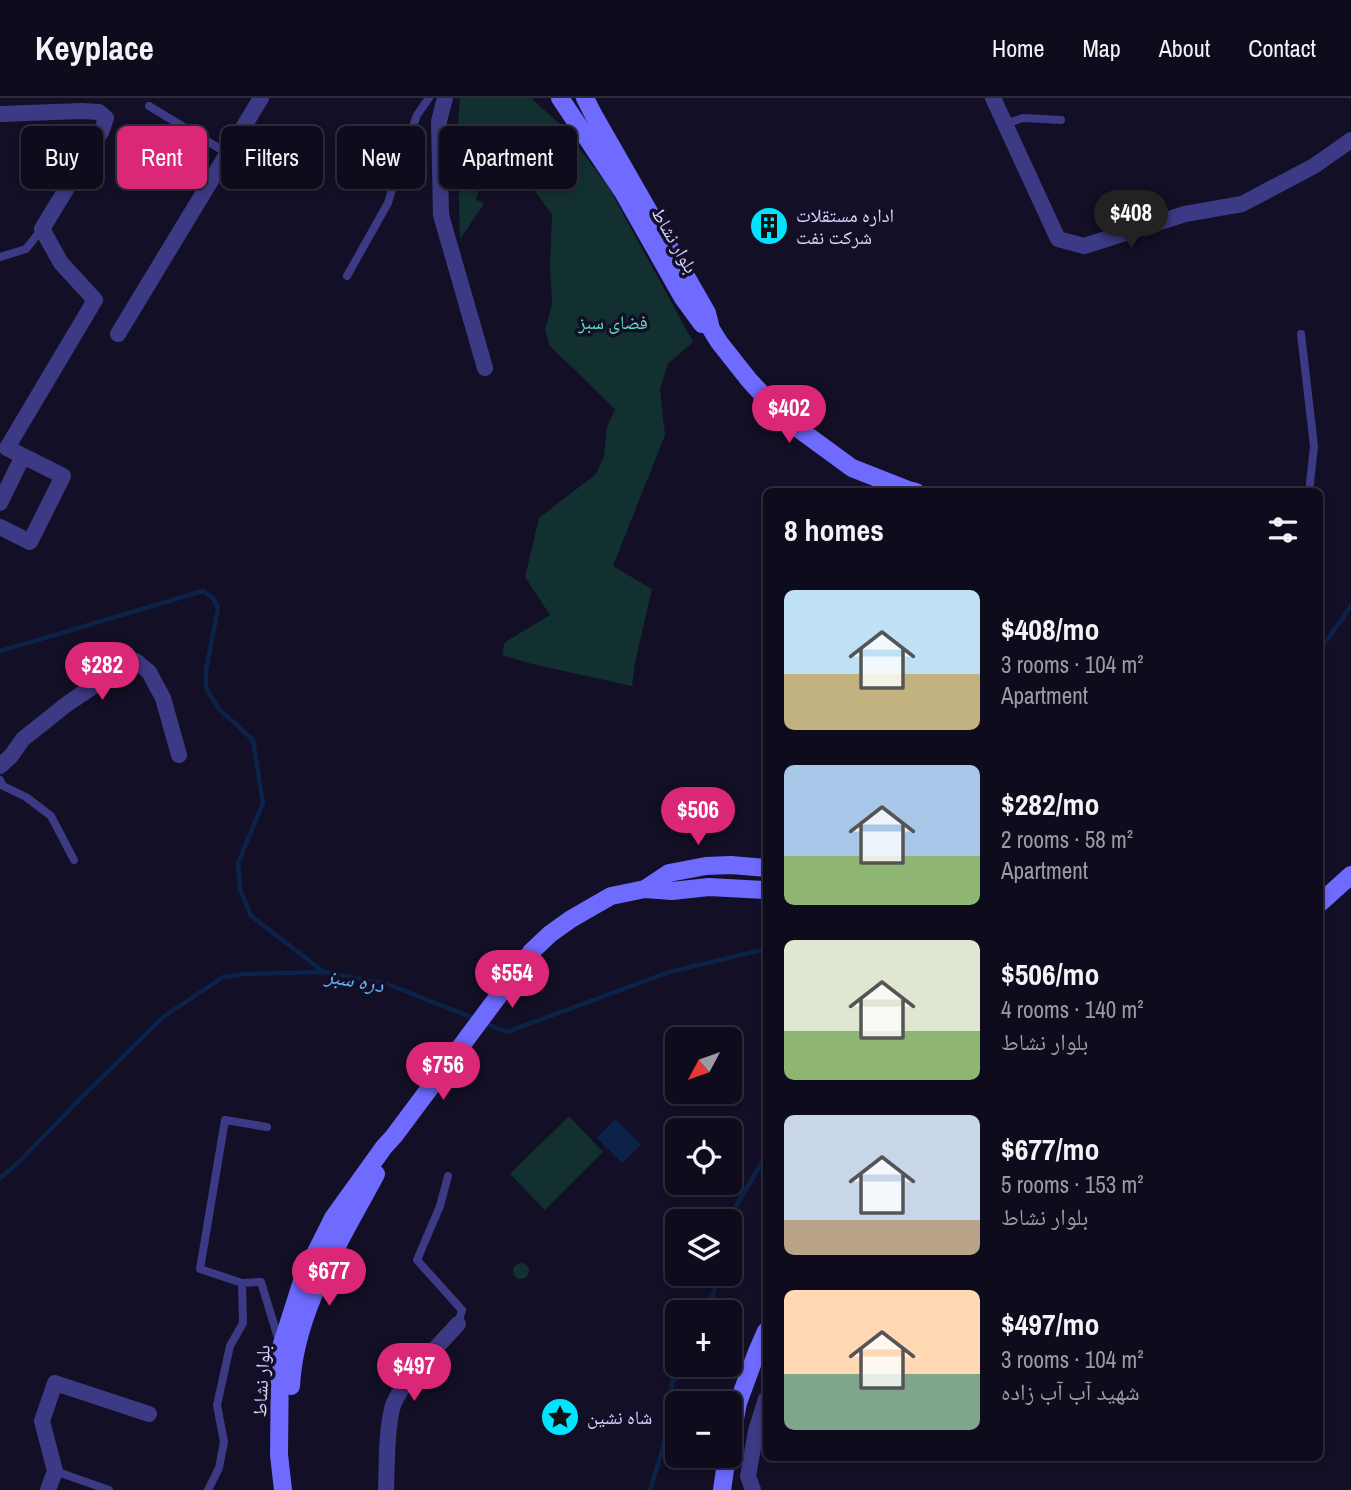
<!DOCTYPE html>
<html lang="en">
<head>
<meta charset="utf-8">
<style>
	:root { --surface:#0e0b1c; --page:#1c1929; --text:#f1f3f6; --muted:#9b9ba3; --line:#2e2b3b; --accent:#db2777 }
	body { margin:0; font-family:"Archivo Narrow","Noto Naskh Arabic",sans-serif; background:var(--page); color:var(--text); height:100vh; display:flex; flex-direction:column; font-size:26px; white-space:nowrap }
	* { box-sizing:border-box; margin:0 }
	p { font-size:23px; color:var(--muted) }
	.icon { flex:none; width:38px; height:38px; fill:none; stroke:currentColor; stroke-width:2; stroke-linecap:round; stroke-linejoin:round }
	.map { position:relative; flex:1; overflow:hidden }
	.panel { position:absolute; left:763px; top:390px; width:560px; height:973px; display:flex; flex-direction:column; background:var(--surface); border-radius:10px; box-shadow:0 4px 10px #0003,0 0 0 2px var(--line) }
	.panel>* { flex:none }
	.top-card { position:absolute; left:21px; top:28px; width:637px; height:63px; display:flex; gap:14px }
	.needle { width:46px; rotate:229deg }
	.controls { position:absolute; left:665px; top:929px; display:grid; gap:14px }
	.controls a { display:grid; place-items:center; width:77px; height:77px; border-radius:10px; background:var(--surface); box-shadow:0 4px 10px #0003,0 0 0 2px var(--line); font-size:35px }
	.price { position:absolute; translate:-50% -60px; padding:0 16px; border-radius:24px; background:var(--accent); color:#fff; font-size:23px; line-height:46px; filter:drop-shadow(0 2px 4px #0008) }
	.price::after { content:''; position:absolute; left:50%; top:42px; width:21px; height:16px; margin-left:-10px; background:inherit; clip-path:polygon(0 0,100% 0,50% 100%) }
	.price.selected { background:#222; color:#fff }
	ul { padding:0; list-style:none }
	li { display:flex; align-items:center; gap:21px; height:175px; padding:0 21px }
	li span { display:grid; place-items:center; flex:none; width:196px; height:140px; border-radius:10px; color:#555 }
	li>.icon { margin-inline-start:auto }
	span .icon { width:84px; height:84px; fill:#fffc; stroke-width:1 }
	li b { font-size:30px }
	h2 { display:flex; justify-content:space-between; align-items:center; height:84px; padding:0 21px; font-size:30px }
	.pill { padding:0 24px; border-radius:10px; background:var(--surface); box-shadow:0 4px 10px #0003,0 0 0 2px var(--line); font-size:24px; line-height:63px }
	.pill.selected { background:var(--accent); color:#fff }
	header { display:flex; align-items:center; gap:42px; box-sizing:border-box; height:98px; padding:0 35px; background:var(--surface); border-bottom:2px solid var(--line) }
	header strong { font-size:33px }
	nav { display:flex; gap:38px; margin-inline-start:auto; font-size:24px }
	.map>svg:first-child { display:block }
	.green { fill:#12302f }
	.water { fill:#0c2248 }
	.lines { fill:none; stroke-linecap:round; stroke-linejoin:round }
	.stream { stroke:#0c2248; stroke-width:4.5 }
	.lane { stroke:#3d3a85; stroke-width:8 }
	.street { stroke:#3d3a85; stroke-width:16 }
	.secondary { stroke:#6f6bff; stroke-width:18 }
	.labels { text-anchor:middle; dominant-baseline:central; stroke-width:7; stroke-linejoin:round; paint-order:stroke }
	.poi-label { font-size:19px; fill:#d9d4ff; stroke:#130f26; text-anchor:start }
	.street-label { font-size:19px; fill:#d9d4ff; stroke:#130f26 }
	.park-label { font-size:19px; fill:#5fe0c0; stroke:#130f26 }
	.water-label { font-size:21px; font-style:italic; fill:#62b6ff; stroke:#130f26 }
</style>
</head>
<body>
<header>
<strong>Keyplace</strong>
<nav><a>Home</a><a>Map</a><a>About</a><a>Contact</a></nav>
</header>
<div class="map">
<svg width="1351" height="1392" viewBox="0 0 1351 1392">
	<rect width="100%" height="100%" fill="#130f26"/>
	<path class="green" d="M460 0H531L562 28 608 88 693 244 668 266 660 291 665 337 613 468 652 491 635 565 632 588 532 566 502 557 505 544 550 517 525 479 539 420 596 376 604 358 607 329 615 311 550 248 545 232 552 206 550 170 552 116 505 54 484 75 476 101 484 106 460 141 457 41Z
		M569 1018 603 1054 545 1112 510 1076Z
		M513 1173a8 8 0 1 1 16 0a8 8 0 1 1-16 0Z"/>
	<path class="water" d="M615 1021 641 1047 622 1065 597 1040Z"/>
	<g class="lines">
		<path class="stream" d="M1320 552 1351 508
			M0 553 203 493 213 500 218 510 206 572V590L218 610 253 642 263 705 238 765 240 791 251 818 324 874
			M484 925 507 934 669 874 766 851
			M0 1080 19 1064 77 1004 163 919 223 879 244 876 324 874 387 886 476 921
			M730 1124 732 1114 766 1058
			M709 1214 718 1176
			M650 1392 664 1346 672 1284 686 1267"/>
		<path class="lane" d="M149 8 227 55
			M1005 26 1023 20 1061 22
			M0 159 26 151 42 131
			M347 178 388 105 398 70 417 17 429 0
			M1301 236 1314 348 1309 394
			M0 682 3 688 26 699 51 718 74 762
			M267 1029 225 1022 200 1171 242 1185 261 1184 279 1243
			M448 1078 440 1108 417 1162 462 1212 458 1226
			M55 1373 109 1392
			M208 1392 219 1370 224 1344 217 1307 230 1248 243 1225 242 1185"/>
		<path class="street" d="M445 0 439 23 441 117 485 270
			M993 0 1058 141 1084 148 1185 116 1242 106 1314 68 1351 42
			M0 16 81 13 99 14 106 20 102 32 42 131 61 165 95 202 7 350 63 378 30 444 0 429
			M118 236 261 0
			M0 405 23 358
			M0 668 11 658 23 641 67 606 122 569 136 563 149 574 163 600 179 657
			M48 1392 55 1373 42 1323 55 1285 149 1316
			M386 1392C387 1365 386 1337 392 1311 397 1288 441 1245 458 1226
			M753 1392 748 1378 756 1333 766 1301"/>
		<path class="secondary" d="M560 0 623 94 683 200 702 226
			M585 0 593 16 707 215 711 231 719 244 749 282 785 321 852 370 908 392 916 394
			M645 791 669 775 706 768 731 767 766 770
			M1320 805 1351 777
			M291 1288C295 1211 341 1142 376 1076
			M730 1346 738 1305 756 1256 766 1233
			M283 1392 279 1357 280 1258 281 1249 303 1180 333 1120 384 1049 394 1038 532 853 550 836 571 821 611 798 645 791 672 793 709 789 766 792
			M722 1392 727 1358"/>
	</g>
	<defs>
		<symbol id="building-disc" viewBox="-11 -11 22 22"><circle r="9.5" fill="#00e5ff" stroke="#130f26"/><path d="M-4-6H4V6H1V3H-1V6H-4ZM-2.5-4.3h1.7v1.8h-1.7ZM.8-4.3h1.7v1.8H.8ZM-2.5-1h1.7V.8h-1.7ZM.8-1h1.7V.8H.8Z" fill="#111"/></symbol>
		<symbol id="sight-disc" viewBox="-11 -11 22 22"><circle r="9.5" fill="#00e5ff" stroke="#130f26"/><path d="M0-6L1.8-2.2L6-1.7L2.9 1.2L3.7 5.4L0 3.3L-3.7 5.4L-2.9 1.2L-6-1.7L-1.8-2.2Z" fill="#111"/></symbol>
	</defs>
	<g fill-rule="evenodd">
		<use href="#building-disc" x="747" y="106" width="44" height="44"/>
		<use href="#sight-disc" x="538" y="1297" width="44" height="44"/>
	</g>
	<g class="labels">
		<g class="poi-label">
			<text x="796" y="117">اداره مستقلات<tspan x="796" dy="22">شرکت نفت</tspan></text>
			<text x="587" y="1319">شاه نشین</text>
		</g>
		<g class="street-label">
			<text transform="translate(675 142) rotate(60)">بلوار نشاط</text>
			<text transform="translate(261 1283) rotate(-87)">بلوار نشاط</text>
		</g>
		<g class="park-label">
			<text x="613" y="224">فضای سبز</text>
		</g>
		<g class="water-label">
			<text transform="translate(355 882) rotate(10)">دره سبز</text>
		</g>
	</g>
</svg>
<div class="controls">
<a><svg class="needle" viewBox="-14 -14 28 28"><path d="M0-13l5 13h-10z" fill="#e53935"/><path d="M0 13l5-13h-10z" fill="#9b9ba3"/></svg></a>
<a><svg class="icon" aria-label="locate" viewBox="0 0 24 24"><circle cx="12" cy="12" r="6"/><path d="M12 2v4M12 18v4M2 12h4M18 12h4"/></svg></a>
<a><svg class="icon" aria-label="layers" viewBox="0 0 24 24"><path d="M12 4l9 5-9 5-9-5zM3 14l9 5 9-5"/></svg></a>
<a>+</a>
<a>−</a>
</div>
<b class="price selected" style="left:1131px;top:152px">$408</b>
<b class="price" style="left:789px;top:347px">$402</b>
<b class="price" style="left:102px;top:604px">$282</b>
<b class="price" style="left:698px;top:749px">$506</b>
<b class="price" style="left:512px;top:912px">$554</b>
<b class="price" style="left:443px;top:1004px">$756</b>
<b class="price" style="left:329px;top:1210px">$677</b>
<b class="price" style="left:414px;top:1305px">$497</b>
<div class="top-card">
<a class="pill">Buy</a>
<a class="pill selected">Rent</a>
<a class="pill">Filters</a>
<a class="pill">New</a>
<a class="pill">Apartment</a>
</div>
<section class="panel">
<h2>8 homes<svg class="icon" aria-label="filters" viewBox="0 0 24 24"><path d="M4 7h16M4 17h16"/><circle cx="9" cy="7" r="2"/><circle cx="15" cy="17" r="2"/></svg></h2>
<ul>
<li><span style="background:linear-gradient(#bfe0f5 60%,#c2b280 0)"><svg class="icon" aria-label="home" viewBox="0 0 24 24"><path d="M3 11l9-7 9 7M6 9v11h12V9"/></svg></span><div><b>$408/mo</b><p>3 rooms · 104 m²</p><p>Apartment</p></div></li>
<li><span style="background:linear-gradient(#a9c7e8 65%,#8fb573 0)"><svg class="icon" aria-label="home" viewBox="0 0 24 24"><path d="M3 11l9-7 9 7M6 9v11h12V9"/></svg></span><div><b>$282/mo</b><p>2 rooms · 58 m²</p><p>Apartment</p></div></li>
<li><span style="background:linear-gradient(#dfe7d0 65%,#8fb573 0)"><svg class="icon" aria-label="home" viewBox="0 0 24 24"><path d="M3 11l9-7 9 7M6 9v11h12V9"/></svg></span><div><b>$506/mo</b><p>4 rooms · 140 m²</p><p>بلوار نشاط</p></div></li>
<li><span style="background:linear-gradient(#c9d6e8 75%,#b9a48a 0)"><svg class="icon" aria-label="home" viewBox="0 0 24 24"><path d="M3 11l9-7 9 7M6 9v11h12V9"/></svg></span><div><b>$677/mo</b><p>5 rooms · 153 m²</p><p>بلوار نشاط</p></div></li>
<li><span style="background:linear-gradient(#ffd9b3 60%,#7fa58c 0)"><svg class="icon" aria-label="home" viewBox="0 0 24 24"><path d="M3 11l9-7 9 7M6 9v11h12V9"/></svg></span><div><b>$497/mo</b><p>3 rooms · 104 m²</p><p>شهید آب آب زاده</p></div></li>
</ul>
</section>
</div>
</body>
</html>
